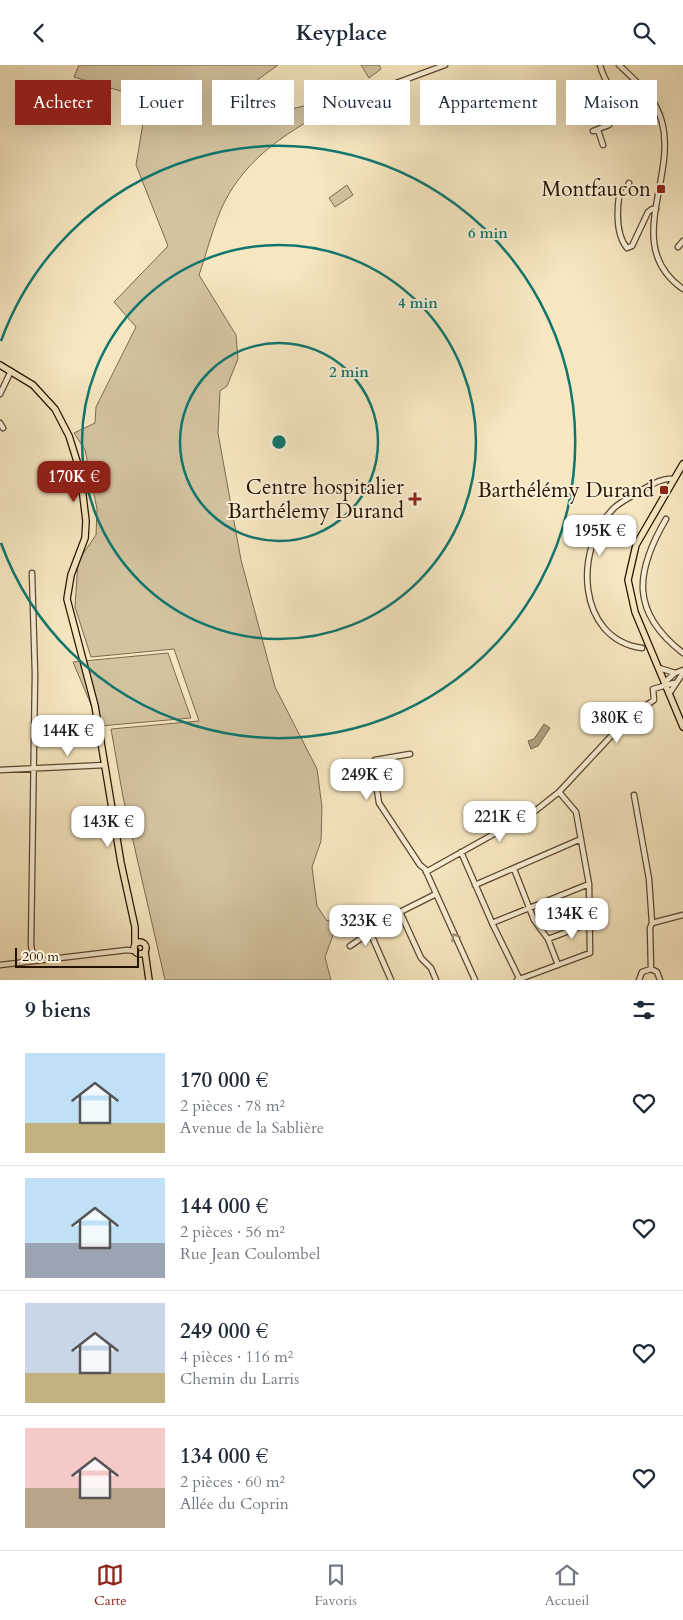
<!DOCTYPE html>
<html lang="fr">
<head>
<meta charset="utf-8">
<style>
	:root { --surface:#fff; --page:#f2f2f3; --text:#1f2937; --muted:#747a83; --line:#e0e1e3; --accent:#8f2418 }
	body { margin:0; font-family:Cardo,serif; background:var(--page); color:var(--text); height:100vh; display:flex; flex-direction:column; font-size:19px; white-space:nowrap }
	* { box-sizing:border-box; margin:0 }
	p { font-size:16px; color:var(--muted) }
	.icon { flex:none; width:28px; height:28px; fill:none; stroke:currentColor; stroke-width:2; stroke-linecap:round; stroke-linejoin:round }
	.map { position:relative; height:915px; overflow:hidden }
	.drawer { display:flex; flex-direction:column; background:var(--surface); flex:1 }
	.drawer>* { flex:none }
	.top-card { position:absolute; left:15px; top:15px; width:654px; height:45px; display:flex; gap:10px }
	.scale { position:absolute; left:15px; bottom:12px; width:124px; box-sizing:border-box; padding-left:5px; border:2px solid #261200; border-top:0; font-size:14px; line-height:18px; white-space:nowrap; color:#261200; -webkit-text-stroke:4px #f9efd6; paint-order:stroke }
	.price { position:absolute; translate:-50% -42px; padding:0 11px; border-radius:10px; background:#fff; color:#222; font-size:16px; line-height:32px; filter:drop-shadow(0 1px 2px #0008) }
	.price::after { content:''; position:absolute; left:50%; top:30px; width:15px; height:11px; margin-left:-8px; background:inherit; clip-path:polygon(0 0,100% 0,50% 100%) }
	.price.on { background:var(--accent); color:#fff }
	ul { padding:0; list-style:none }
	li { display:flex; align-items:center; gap:15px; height:125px; padding:0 25px }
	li+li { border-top:1px solid var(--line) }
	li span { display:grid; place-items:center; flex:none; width:140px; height:100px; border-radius:0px; color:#555 }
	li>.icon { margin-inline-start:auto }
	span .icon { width:60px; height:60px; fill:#fffc; stroke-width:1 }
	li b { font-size:21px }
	h2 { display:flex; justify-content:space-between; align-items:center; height:60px; padding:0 25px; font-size:21px }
	.pill { padding:0 18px; border-radius:0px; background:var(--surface); box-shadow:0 5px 20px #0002; font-size:18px; line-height:45px }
	.pill.on { background:var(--accent); color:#fff }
	header { display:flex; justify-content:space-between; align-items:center; height:65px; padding:0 25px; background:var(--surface); font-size:22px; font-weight:700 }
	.menu { display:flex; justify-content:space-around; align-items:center; height:70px; border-top:1px solid var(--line); background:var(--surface); font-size:14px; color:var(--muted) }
	.menu a { display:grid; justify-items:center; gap:2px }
	.menu .on { color:var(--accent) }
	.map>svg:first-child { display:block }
	.green { fill:#d3c39f; stroke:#7c6a50 }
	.water { fill:#af9f7f; stroke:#78674c }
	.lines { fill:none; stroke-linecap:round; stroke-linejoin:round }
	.minor-casing { stroke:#5a4730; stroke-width:7 }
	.major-casing { stroke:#261200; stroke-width:8 }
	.minor { stroke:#f9efd6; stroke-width:4.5 }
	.major { stroke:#f6e7c0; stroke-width:5.5 }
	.oneway { stroke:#9a8c76 }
	.ring { fill:none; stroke:#0f766e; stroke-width:2.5 }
	.poi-dot { fill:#8f2418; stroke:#f9efd6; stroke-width:2 }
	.labels { text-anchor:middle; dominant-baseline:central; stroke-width:4; stroke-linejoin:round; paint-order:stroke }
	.poi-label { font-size:21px; fill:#261200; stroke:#f9efd6; text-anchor:end }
	.centre { fill:#0f766e; stroke:#f9efd6; stroke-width:2.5 }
	.ring-label { font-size:15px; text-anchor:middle; font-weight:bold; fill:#0f766e; stroke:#f9efd6; stroke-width:4; stroke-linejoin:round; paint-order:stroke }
</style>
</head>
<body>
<header><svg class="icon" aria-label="back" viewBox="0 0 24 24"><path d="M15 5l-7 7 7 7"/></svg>Keyplace<svg class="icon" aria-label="search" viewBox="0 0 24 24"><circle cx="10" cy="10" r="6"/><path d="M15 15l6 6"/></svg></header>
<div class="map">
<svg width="683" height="915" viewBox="0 0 683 915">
	<rect width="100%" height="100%" fill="#f6e7c0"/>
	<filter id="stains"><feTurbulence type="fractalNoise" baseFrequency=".004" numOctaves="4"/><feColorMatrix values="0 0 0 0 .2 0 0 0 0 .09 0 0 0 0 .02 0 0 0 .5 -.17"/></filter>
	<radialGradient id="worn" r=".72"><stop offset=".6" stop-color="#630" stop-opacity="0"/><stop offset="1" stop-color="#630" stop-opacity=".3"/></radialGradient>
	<path class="green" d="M79 0H278L256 16 275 48 328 35 337 40C291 65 248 90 224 138 213 161 207 187 199 210L236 270 238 294 227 321 220 326 218 368 241 495 275 622 317 704 322 742 321 776 312 802 317 841 327 856 340 851 325 892 331 915H165L123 732 111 664 199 656 174 584 91 592 75 542 78 496 96 470 97 444 85 385 74 368 95 358 96 342 136 262 114 237 168 181 136 100 147 34 74 12Z
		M361 0H379L381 4 369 13Z
		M347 120 353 130 335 142 329 133Z
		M168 588 191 653 100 661 73 597Z"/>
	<path class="water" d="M544 659 550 663 538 681 531 684 528 676 534 674Z"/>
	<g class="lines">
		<defs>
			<path id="minor" d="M619 0C637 17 656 33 662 57 677 115 622 181 683 224
				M345 37 445 0
				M598 65 603 80
				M593 66 609 60C628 29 607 29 600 0
				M629 118 626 127 619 131C617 147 616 170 627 183L632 181 648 147 652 144H656
				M678 182 683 176
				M0 329 11 306
				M0 358 3 363
				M666 454C635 507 630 547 683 588
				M32 508 35 609 31 880 34 896
				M642 583C576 574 574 483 613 444 621 436 633 431 642 425 651 420 663 412 674 414
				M659 603 675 608
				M665 617 675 608 683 605
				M669 629 683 608
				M410 689 375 695 373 699 379 738 420 800 425 804 475 915
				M0 705 105 700
				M634 730 649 814 652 858 650 863 651 904
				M461 787 493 860 520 915
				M514 804 534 855 548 874 558 900
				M426 807 535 746 559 727 628 653 654 635 653 624 674 618
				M475 820 581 774
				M400 847 421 893 431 903 436 915
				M492 858 589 819
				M652 858 683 850
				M370 867 391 915
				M548 874 590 858
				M350 881 400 847 436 829
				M0 900 127 885 135 886
				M517 915 590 888 589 819 576 747 559 727
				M639 915 642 907 651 904 657 907 660 915"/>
			<path id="major" d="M0 300 33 320 55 344 69 371 80 406 86 456 85 473 71 510 67 534 95 641 121 798 135 862V879
				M683 399 636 480 628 515 635 547 683 662
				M134 883a6 6 0 1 1 12 0a6 6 0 1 1-12 0Z
				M145 887 149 915"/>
		</defs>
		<use href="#minor" class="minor-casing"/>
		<use href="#major" class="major-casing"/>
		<use href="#minor" class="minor"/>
		<use href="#major" class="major"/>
	</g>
	<defs><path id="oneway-chevron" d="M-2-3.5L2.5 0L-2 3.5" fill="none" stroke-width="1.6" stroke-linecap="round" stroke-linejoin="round" transform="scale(1.25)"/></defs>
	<use class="oneway" href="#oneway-chevron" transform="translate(455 872) rotate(-118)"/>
	<g class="ring">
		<circle cx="279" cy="377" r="99"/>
		<circle cx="279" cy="377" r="197"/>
		<path d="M1 276A296 296 0 1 1 1 478"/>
	</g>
	<g class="poi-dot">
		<rect x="656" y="119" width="10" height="10" rx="2.5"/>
		<rect x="659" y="420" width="10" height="10" rx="2.5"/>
		<path d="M412.5 426.5h5v5h5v5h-5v5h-5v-5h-5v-5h5z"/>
	</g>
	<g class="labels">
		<g class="poi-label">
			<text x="651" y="124">Montfaucon</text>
			<text x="404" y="422">Centre hospitalier<tspan x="404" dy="24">Barthélemy Durand</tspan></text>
			<text x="654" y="425">Barthélémy Durand</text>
		</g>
	</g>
	<circle cx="279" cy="377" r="8" class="centre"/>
	<g class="ring-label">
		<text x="488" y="173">6 min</text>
		<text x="418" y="243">4 min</text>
		<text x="349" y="312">2 min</text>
	</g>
	<rect width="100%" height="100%" filter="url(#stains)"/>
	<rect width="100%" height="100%" fill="url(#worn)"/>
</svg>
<div class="scale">200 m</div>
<b class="price on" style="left:74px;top:438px">170K €</b>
<b class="price" style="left:600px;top:492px">195K €</b>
<b class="price" style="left:617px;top:679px">380K €</b>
<b class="price" style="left:68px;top:692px">144K €</b>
<b class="price" style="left:367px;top:736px">249K €</b>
<b class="price" style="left:500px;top:778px">221K €</b>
<b class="price" style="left:108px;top:783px">143K €</b>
<b class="price" style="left:572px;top:875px">134K €</b>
<b class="price" style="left:366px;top:882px">323K €</b>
<div class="top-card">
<a class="pill on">Acheter</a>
<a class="pill">Louer</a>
<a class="pill">Filtres</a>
<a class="pill">Nouveau</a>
<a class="pill">Appartement</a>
<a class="pill">Maison</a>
</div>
</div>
<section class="drawer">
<h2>9 biens<svg class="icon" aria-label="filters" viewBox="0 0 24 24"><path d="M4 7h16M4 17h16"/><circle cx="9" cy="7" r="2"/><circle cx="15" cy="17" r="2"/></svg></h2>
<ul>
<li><span style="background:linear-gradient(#bfe0f5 70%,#c2b280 0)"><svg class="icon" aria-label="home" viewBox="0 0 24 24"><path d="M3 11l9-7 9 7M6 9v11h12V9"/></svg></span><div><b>170 000 €</b><p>2 pièces · 78 m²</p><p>Avenue de la Sablière</p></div><svg class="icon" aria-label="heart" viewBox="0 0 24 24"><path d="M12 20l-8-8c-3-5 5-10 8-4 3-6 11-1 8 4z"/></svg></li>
<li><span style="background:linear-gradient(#bfe0f5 65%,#9aa5b1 0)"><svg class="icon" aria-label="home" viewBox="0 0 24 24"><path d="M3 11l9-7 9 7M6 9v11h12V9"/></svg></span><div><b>144 000 €</b><p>2 pièces · 56 m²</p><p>Rue Jean Coulombel</p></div><svg class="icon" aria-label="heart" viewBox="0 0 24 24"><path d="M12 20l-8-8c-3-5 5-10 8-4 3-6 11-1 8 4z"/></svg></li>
<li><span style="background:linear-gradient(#c9d6e8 70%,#c2b280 0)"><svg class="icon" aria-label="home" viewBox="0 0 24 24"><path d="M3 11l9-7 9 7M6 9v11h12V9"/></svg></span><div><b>249 000 €</b><p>4 pièces · 116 m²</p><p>Chemin du Larris</p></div><svg class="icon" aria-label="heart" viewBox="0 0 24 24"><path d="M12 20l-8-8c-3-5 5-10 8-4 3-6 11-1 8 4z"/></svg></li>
<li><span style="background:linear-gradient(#f6c9c9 60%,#b9a48a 0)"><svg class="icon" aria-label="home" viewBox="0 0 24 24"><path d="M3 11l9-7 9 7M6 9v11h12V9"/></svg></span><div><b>134 000 €</b><p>2 pièces · 60 m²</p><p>Allée du Coprin</p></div><svg class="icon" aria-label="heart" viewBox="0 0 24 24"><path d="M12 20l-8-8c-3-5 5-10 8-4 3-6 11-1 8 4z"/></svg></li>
</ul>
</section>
<nav class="menu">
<a class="on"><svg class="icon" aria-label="map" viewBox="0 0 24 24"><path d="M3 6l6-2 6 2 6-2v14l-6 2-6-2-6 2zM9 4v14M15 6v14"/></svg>Carte</a>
<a><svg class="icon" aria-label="saved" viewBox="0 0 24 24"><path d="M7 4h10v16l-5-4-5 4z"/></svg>Favoris</a>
<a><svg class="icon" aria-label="home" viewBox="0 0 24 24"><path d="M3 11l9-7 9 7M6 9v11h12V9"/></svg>Accueil</a>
</nav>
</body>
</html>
